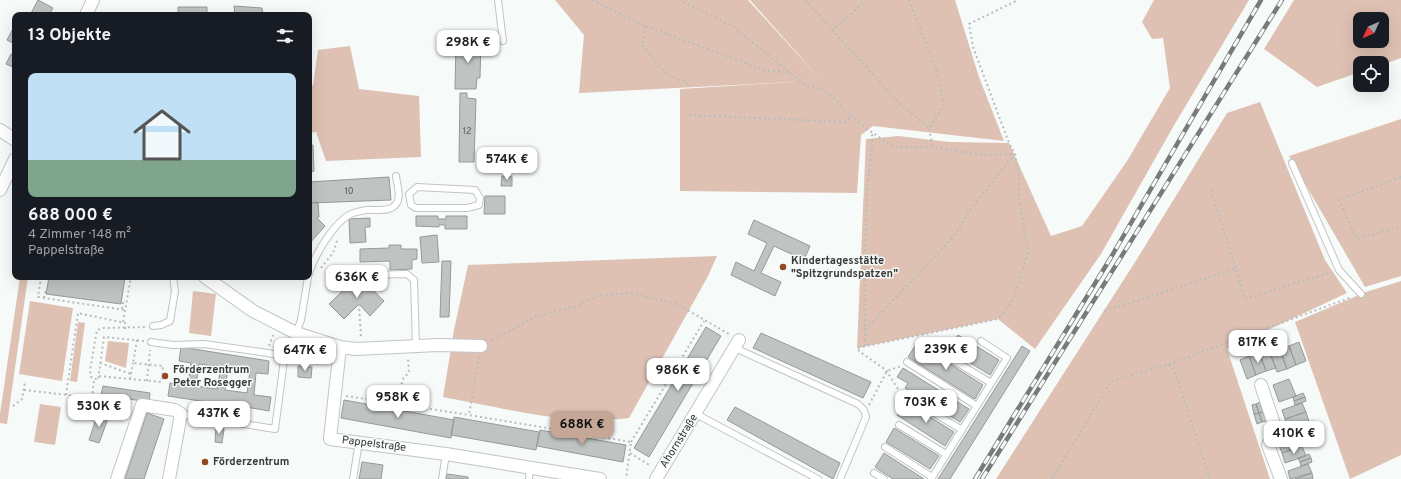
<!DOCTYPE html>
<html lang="de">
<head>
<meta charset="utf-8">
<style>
	:root { --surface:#171b24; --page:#242831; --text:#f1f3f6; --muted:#9ea1a6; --accent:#c5a697 }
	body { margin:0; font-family:Overpass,sans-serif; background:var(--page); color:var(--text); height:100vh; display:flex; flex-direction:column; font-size:15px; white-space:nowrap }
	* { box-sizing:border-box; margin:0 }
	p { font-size:13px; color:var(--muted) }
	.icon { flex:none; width:22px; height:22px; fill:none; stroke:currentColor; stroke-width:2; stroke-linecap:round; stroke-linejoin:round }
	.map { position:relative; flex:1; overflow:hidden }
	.sheet { position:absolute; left:12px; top:12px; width:300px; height:268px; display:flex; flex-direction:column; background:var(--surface); border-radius:8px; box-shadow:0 4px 16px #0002 }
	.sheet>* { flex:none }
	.needle { width:26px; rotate:225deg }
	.buttons { position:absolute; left:1353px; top:12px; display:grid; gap:8px }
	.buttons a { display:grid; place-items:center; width:36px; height:36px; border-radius:8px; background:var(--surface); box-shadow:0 4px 16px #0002; font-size:20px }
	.price { position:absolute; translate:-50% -34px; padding:0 9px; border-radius:8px; background:#fff; color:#222; font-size:13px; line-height:26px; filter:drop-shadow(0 1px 2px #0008) }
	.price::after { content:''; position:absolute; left:50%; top:24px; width:12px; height:9px; margin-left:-6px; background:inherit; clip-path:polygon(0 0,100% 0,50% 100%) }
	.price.selected { background:var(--accent); color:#111 }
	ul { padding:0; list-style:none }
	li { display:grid; align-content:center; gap:8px; height:212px; padding:0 16px }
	li span { display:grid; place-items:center; height:124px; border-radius:8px; color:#555 }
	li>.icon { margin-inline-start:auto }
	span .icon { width:72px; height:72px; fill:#fffc; stroke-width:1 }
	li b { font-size:17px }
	h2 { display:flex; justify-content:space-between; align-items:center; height:48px; padding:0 16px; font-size:17px }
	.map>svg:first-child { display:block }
	.green { fill:#dec1b3; fill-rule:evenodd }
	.building { fill:#bfc3c2; stroke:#959998; fill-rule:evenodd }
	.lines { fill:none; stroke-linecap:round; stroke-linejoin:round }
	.lane-casing { stroke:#c1c5c4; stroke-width:8 }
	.street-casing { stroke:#c1c5c4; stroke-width:14 }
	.path { stroke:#b9bcbc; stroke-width:2; stroke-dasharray:2 3; stroke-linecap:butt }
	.lane { stroke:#fff; stroke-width:6 }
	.street { stroke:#fff; stroke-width:12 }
	.rail-casing { stroke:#797b7b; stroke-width:4.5 }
	.rail { stroke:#f6faf9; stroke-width:3; stroke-dasharray:9; stroke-linecap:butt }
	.poi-dot { fill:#8f4923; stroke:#f6faf9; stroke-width:1.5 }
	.labels { text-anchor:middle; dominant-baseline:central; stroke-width:3; stroke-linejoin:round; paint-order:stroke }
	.number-label { font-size:9px; fill:#595b5a }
	.poi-label { font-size:11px; font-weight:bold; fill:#373838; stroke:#f6faf9; text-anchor:start }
	.street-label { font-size:11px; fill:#373838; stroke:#f6faf9 }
</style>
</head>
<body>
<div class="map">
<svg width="1401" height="479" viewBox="0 0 1401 479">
	<rect width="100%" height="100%" fill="#f6faf9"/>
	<path class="green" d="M555 0H748L821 80 750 0H955L979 77 1004 141 873 126 861 135 857 193 680 191V89L792 82 579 93 584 35Z
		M1154 0H1249L1173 127 1101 254 1035 349 998 319 857 348 866 139 898 136 949 142 1009 143 1051 236 1082 226 1127 161 1170 88 1163 38 1152 39 1142 22Z
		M1294 0H1401V58L1382 65V63H1360V72L1317 87 1264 49ZM1360 19H1382V41H1360Z
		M350 46 359 89 419 96 421 157 326 161 316 132 309 133V85H313L318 50Z
		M1260 102 1325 260 1347 293 1227 349 1270 479H996L1137 259 1227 113Z
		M1401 119V276L1365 287 1289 156Z
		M717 256 708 276 629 418C567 426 504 408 443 397L454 330 468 265Z
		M20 277H28L7 424 0 423V414Z
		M1401 281V455L1350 479 1295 322 1366 292Z
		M193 291 216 294 211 336 189 333Z
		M30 301 73 308 62 381 19 374Z
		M78 322 85 323 77 382 70 381Z
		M108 341 129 343 126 368 105 361Z
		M40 404 61 407 55 445 34 442Z"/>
	<path class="building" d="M38 0 53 8 49 15H30Z
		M234 6 262 8 263 15H235Z
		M178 7H207V15H178Z
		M15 25V44L7 40Z
		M456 40 481 41 480 78H477L476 89H455Z
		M11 54 15 55V68L6 64Z
		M460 93H467V98L476 99 474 162H459Z
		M309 145H313L314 171 310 172 311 182H309Z
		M502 176 512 177V186H501Z
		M389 177 391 200 309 203V182Z
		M485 196H505V214H484Z
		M318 202 319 217 317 218 325 226 309 244V203Z
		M416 216H438V219H446V216H467V229H445V225H439V227L416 226Z
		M370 218V227H365L366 242 350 243 349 219Z
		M754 220 810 246 804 260 774 246 761 273 781 282 775 296 731 275 736 262 754 271 767 243 748 234Z
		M437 235 439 262 422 263 420 237Z
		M389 245H401V249H417V259L412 260V269L390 270V261L360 262V249L389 248Z
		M442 261H451L449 317H440Z
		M358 276 384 301 370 316 359 304 344 319 329 304Z
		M49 277H125L121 304 46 294Z
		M706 327 721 336 649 457 634 448Z
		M761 333 871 382 863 398 753 348Z
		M958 335 999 360 990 375 949 350Z
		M1299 342 1306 361 1296 365 1289 346Z
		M917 343 983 385 975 399 908 357Z
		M1022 346 1030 351 950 479H938Z
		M1289 346 1296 365 1287 369 1280 350Z
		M181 347 269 361 268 374 256 373 254 395 271 397 269 411 240 406 239 410 226 408V405L168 396 170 383 188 386 191 363 179 361ZM199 364 221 367 217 389 196 386ZM228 368 250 371 247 393 225 390Z
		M1268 349 1276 368 1266 371 1259 352Z
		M1280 350 1287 369 1277 372 1270 353Z
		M1259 352 1266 371 1256 375 1249 356Z
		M1249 356 1256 375 1247 379 1240 360Z
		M298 366 312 367 311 378 298 377Z
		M903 368 969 409 960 422 905 388 908 383 897 377Z
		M1289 379 1296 396 1279 402 1273 385Z
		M103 386 150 393 149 402 101 395Z
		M1303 393 1305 397 1294 401 1293 397Z
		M1305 397 1306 401 1295 405 1294 401Z
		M344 400 454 420 451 438 341 418Z
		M906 402 954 432 945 446 897 415Z
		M1260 402 1263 412 1259 413 1256 404Z
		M1302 403 1306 412 1285 419 1282 410Z
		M1256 404 1259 413 1254 414 1252 405Z
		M735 407 840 463 833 479 727 420Z
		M1263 412 1266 421 1262 422 1259 413Z
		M1306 412 1309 422 1288 429 1285 419Z
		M98 413 109 416 99 443 89 440Z
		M147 413 164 419 144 479H125Z
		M1259 413 1262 422 1257 424 1254 414Z
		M454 417 539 432 536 450 451 435Z
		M1313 421 1314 425 1303 429 1302 425Z
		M216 428 224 429 222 443 215 442Z
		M894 428 939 456 930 469 886 442Z
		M540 430 626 445 623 462 537 446Z
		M1302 431 1303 435 1292 438 1291 435Z
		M1299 436 1302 446 1282 453 1278 443Z
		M1302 446 1306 456 1285 463 1282 453Z
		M884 453 924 479H893L875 467Z
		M1309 454 1311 458 1300 462 1298 458Z
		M1311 458 1312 462 1301 466 1300 462Z
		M362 462 383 465 381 479H359Z
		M1308 464 1312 473 1290 479 1288 471Z
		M1312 473 1313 479H1295Z
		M447 474 468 477V479H446Z"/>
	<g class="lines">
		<defs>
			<path id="lane" d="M498 0 503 41
				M1292 163 1339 270 1361 294
				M417 187 475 190 480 198 479 205 467 208H416L411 205 409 194Z
				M309 274C314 256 334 222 351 214 355 212 361 211 366 210 374 209 386 212 393 207 403 201 397 185 396 176
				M363 275 407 274 414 280 416 346
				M153 326 161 325 170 321 175 291 173 277
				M296 333 301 320 308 277
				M151 342 173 345 204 344 268 353 277 355 284 360
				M930 346 991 383
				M735 348 858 404 864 410 866 417 840 479
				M907 362 977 406
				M903 394 962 430
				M181 414 275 429 284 360H300
				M696 414 818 479
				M899 425 946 454
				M885 447 932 477
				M874 473 884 479
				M353 479 359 442
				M442 479 446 454
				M529 479 530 468
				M931 479 1007 358 981 341"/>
			<path id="street" d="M86 15 93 0
				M0 130 15 140
				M0 190 15 159
				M205 277 253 311 296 333 340 347
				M481 346 438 345 356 349 340 347 330 439 446 454 600 479
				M1261 385 1276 430 1268 445 1281 479
				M117 479 142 405 175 410 181 414 169 479
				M656 479 739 340"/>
		</defs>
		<use href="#lane" class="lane-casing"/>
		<use href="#street" class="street-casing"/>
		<path class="path" d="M592 0 645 26 764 70 791 73
			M679 0 731 25 805 85 825 90 861 125 894 147H933L982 155 1015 154
			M805 0 899 103 929 128 944 105 936 68 909 0
			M645 26 642 45 667 75 688 83
			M832 31 866 0
			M689 115 845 122 852 116
			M929 129 933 147
			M1401 177 1339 200 1357 239 1401 226
			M1211 190 1236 269
			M321 268 333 253 338 238
			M41 277 38 297 125 310
			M44 298 46 288
			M359 304 361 338
			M122 309 124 299
			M1104 311 1236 269 1245 299 1332 272
			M123 322 131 277
			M865 330 955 235 971 208 1015 154
			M144 341 104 337 98 380 91 377 90 370 97 330 104 328 145 327
			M491 341 537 316 574 307 597 296 631 293 677 304 729 334
			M269 346 274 333
			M865 346C864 295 865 244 867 193 868 172 873 153 872 132
			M479 357 469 415 631 442 626 479
			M100 363 131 374
			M1169 364 1352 297
			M99 376 161 382 163 366 133 363 137 340
			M130 379 133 363
			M147 381 150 350
			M898 389 886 370 860 352 857 348 998 319 1013 300 1028 252 1019 197V173L1015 154 1009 143 973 47 969 24 1018 0
			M24 390 102 399
			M66 395 78 313 125 323V329
			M346 396 469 415
			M92 398 94 379
			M400 404 402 380 409 372 408 358
			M869 405 887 371 901 366
			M13 406 22 399 25 382
			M232 414 233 409
			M631 442 704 321
			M630 453 651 466
			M1052 479 1111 381 1169 364 1175 372 1210 479"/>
		<use href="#lane" class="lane"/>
		<use href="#street" class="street"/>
		<defs>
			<path id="rail" d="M975 479 1110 259 1261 0
				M982 479 1282 0"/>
		</defs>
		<use href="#rail" class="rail-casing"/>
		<use href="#rail" class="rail"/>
	</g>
	<g class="poi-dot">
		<circle cx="783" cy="267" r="4"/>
		<circle cx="165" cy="376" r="4"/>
		<circle cx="205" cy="462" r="4"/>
	</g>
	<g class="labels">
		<g class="number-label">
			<text x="467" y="131">12</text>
			<text x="349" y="191">10</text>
		</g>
		<g class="poi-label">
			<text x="791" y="261">Kindertagesstätte<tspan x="791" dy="13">"Spitzgrundspatzen"</tspan></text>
			<text x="173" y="370">Förderzentrum<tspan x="173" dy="13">Peter Rosegger</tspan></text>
			<text x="213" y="462">Förderzentrum</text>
		</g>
		<g class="street-label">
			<text transform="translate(679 441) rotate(-58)">Ahornstraße</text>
			<text transform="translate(374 444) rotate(7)">Pappelstraße</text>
		</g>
	</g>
</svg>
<div class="buttons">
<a><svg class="needle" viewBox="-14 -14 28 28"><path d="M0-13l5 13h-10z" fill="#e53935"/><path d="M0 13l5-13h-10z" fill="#9ea1a6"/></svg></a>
<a><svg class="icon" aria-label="locate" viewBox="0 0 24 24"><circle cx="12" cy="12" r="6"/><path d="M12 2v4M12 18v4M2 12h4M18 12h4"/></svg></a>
</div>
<b class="price" style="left:468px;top:64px">298K €</b>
<b class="price" style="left:507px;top:181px">574K €</b>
<b class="price" style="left:357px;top:299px">636K €</b>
<b class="price" style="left:1258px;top:364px">817K €</b>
<b class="price" style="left:946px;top:371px">239K €</b>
<b class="price" style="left:305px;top:372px">647K €</b>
<b class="price" style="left:678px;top:392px">986K €</b>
<b class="price" style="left:398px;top:419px">958K €</b>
<b class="price" style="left:926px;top:424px">703K €</b>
<b class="price" style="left:99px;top:428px">530K €</b>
<b class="price" style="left:219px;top:435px">437K €</b>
<b class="price selected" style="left:582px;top:446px">688K €</b>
<b class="price" style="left:1294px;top:455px">410K €</b>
<section class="sheet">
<h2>13 Objekte<svg class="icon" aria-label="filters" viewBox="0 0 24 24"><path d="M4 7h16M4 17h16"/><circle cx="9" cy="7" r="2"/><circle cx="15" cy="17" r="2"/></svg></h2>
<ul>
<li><span style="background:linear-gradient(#bfe0f5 70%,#7fa58c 0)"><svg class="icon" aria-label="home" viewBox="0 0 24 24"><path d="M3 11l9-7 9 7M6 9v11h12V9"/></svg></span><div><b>688 000 €</b><p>4 Zimmer · 148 m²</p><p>Pappelstraße</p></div></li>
</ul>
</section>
</div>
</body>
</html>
